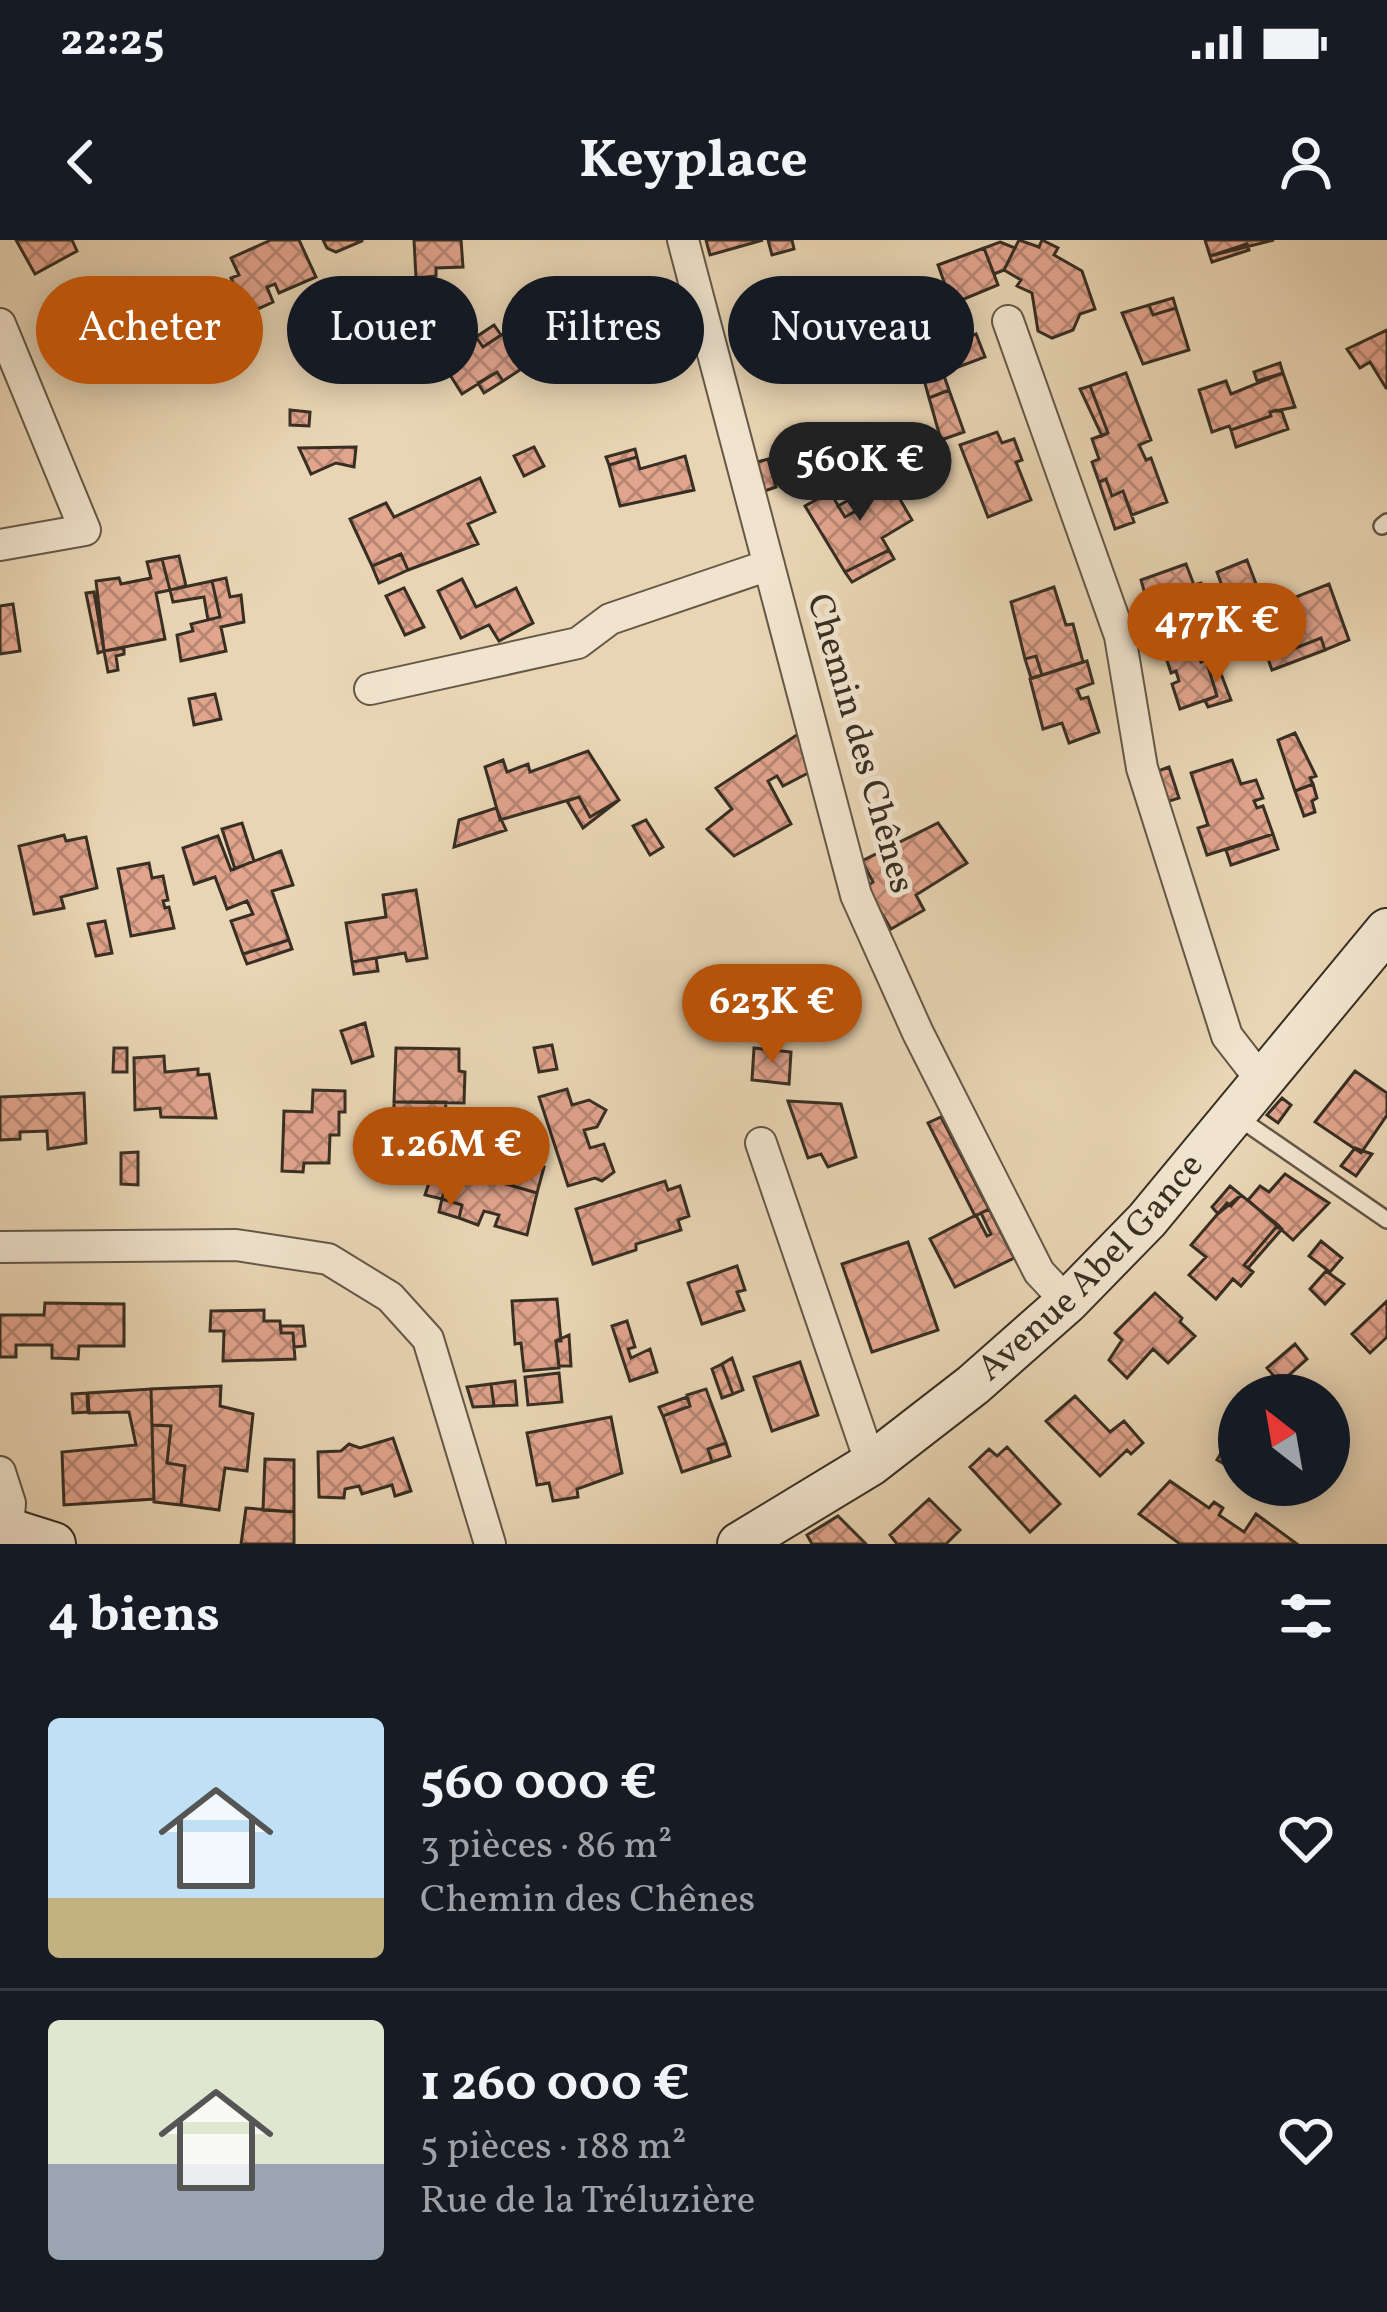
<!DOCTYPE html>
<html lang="fr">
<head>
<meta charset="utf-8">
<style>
	:root { --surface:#171b24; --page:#242831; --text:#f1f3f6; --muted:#9ea1a6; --line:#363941; --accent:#b45309 }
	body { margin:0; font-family:Vollkorn,serif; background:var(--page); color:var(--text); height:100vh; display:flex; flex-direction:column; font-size:45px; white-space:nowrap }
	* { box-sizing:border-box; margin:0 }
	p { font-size:39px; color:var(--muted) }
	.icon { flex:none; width:66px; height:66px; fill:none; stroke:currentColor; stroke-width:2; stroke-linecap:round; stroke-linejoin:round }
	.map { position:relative; height:1304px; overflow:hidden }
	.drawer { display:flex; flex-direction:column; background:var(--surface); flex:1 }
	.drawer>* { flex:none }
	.banner { position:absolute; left:36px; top:36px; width:1317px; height:108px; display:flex; gap:24px }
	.needle { width:78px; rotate:329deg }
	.buttons { position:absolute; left:1218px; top:1134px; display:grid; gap:24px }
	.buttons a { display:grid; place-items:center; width:132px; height:132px; border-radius:50%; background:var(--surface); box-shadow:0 6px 30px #0003; font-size:60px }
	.price { position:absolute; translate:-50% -102px; padding:0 27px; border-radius:42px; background:var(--accent); color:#fff; font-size:39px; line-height:78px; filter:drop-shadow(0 3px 6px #0008) }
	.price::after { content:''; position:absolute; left:50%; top:72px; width:36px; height:27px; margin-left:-18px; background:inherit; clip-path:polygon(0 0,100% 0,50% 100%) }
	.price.selected { background:#222; color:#fff }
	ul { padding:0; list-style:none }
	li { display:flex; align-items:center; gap:36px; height:300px; padding:0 48px }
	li+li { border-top:3px solid var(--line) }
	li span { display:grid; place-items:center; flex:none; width:336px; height:240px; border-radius:12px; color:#555 }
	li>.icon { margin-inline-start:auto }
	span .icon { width:144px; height:144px; fill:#fffc; stroke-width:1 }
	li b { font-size:51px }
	h2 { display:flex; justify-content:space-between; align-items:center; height:144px; padding:0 48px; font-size:51px }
	.tag { padding:0 42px; border-radius:54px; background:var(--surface); box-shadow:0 6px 30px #0003; font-size:42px; line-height:108px }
	.tag.selected { background:var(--accent); color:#fff }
	.status { display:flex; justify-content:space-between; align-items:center; height:84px; padding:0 60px; background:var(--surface); direction:ltr }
	.status svg { height:33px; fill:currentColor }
	header { display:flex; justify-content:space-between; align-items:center; height:156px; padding:0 48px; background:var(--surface); font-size:54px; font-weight:700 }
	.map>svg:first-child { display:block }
	.building { fill:url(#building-cross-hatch); stroke:#372f23; stroke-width:3 }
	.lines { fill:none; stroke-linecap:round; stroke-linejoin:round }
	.lane-casing { stroke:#645847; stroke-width:20 }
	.street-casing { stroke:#645847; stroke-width:34 }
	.secondary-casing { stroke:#372f23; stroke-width:46 }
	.lane { stroke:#f1e4ce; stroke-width:15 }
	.street { stroke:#f1e4ce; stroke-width:30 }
	.secondary { stroke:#f1e4ce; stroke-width:42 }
	.labels { text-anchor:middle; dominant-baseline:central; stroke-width:10; stroke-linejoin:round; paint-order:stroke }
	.street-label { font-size:36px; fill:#372f23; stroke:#f1e4ce }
</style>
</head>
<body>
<div class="status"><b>22:25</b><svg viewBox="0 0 49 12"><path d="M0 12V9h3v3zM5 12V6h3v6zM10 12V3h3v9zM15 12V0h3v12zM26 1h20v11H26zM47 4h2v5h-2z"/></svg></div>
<header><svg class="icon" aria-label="back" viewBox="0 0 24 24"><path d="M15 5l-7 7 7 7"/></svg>Keyplace<svg class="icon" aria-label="person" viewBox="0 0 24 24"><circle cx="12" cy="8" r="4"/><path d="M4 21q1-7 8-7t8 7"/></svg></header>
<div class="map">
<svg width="1387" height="1304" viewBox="0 0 1387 1304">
	<defs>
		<pattern id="building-cross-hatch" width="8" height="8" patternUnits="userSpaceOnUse" patternTransform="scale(3)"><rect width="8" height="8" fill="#e1a48d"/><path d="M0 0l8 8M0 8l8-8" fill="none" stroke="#b78673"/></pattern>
	</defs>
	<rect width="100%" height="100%" fill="#e9d5b4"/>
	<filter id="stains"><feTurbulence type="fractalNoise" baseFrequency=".00167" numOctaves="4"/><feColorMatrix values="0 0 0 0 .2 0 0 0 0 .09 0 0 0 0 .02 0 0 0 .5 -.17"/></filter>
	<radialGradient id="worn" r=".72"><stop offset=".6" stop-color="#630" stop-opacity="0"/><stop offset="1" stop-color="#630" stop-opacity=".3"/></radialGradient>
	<path class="building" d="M16 0H72L77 11 35 34Z
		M271 0H299L316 37 279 53 275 44 267 47 273 62 247 74 231 38 239 35 231 18Z
		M323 0H362V1L336 12 327 8Z
		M414 0H461L463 27 436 28V36L416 38Z
		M706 0H763L710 15Z
		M768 0H792L794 9 772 15Z
		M1019 0 1039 7 1042 0 1058 8 1054 15 1082 31 1095 69 1080 74 1073 90 1052 98 1038 91 1032 53 1017 46 1021 40 1004 30Z
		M1205 0H1274L1210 16Z
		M1000 2 1015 8 1004 30 994 34 984 8Z
		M1247 4 1249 10 1212 22 1210 16Z
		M984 8 998 45 952 64 938 25Z
		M860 56 868 78 876 75 886 98 858 109 855 100 788 126 774 90Z
		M1173 58 1176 68 1153 75 1149 65Z
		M795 59 803 79 774 90 766 71Z
		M1149 65 1153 75 1176 68 1189 110 1143 124 1122 73Z
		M959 80 965 98 976 94 985 117 924 140 917 114 939 107 933 91Z
		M494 85 501 95 483 107 476 97Z
		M514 87 535 120 503 141 497 132 462 154 440 119 476 97 483 107Z
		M1387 90V148H1386L1370 122 1360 128 1347 109Z
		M855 100 858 109 820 124 816 115Z
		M1280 123 1283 133 1257 141 1254 132Z
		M497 132 503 141 484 153 478 143Z
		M943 133 949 150 929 158 924 140Z
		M1126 133 1151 200 1139 205 1146 220 1151 218 1167 262 1132 275 1123 251 1112 256 1106 239 1099 242 1092 222 1099 219 1092 199 1108 193 1090 146Z
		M1283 133 1295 167 1270 172 1271 176 1231 190 1229 186 1212 192 1199 150 1226 141 1231 154Z
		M1090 146 1108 193 1102 196 1080 149Z
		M949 150 964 192 941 200 929 158Z
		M290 170 310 172 309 186 290 185Z
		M1276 170 1282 172 1288 189 1236 207 1231 190 1271 176 1270 172Z
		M997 192 1002 203 1014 199 1022 220 1016 222 1031 260 988 277 960 205Z
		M356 207 354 227 336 223 311 234 299 208Z
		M534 207 544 226 524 236 514 216Z
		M635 209 637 217 609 225 606 217Z
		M685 216 694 250 620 266 609 225 637 217 640 229Z
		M768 219 776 247 759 253 751 224Z
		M887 237 912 280 882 298 889 310 845 332 805 266 830 252 845 277 861 268 854 257Z
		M480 238 495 272 468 284 478 304 408 330 401 314 372 326 350 279 386 263 394 277Z
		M1106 239 1112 256 1123 251 1134 282 1115 289 1099 242Z
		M854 257 861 268 845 277 838 266Z
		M889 310 894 319 852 342 845 332Z
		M401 314 408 330 379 343 372 326Z
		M179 316 186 346 170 350 162 319Z
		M162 319 170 350 156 353 165 399 104 411 96 341 119 338 121 344 151 338 147 322Z
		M1247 320 1258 349 1227 360 1217 332Z
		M1186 324 1194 345 1201 343 1215 384 1176 397 1161 356 1147 361 1141 340Z
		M226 338 230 357 241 355 244 382 221 387 226 411 181 421 177 395 193 391 191 384 220 377 212 341Z
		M462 339 476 367 516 348 533 383 499 401 489 385 461 398 438 351Z
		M212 341 220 377 208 380 204 357 173 362 170 350Z
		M1329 344 1349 400 1325 410 1321 398 1268 419 1252 374Z
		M1054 347 1066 385 1073 384 1083 422 1042 435 1036 416 1025 419 1011 362Z
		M404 348 424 387 405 395 386 356Z
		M94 352 104 411 98 413 86 353Z
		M13 364 20 411 0 414V366Z
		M1205 387 1210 403 1196 408 1201 422 1206 420 1217 456 1180 469 1172 444 1179 441 1176 431 1171 433 1161 402Z
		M1321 398 1325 410 1272 430 1268 419Z
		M124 408V414L116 416 118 430 108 432 104 411Z
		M1036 416 1042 435 1031 438 1025 419Z
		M1215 418 1231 460 1208 467 1205 461 1217 456 1206 420Z
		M1087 421 1093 443 1077 449 1081 459 1088 457 1099 492 1069 503 1062 483 1043 489 1030 439Z
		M215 454 221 479 194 485 189 459Z
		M800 493 810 532 783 546 777 536 768 541 791 584 734 616 707 589 732 569 716 548Z
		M1295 493 1316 536 1310 538 1313 544 1295 551 1278 500Z
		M588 511 619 560 590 577 579 557 500 580 485 527 503 520 507 532 528 524 530 532Z
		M1232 520 1241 544 1256 540 1263 558 1254 561 1257 568 1263 566 1273 594 1207 615 1198 588 1208 585 1191 533Z
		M1169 527 1179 558 1163 563 1153 533Z
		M1313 544 1317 558 1312 561 1315 572 1304 576 1295 551Z
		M579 557 590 577 619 560 583 588 567 561Z
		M496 568 506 590 454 607 459 580Z
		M646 580 663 607 650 615 633 586Z
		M242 583 254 621 235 629 222 589Z
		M938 583 967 623 916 655 924 670 891 689 866 647 873 642 862 621Z
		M1273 594 1278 609 1231 625 1226 610Z
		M64 595 66 601 86 597 97 648 61 657 64 668 34 674 19 606Z
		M218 596 231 630 281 611 293 645 272 651 289 700 243 714 231 681 253 674 247 661 227 669 215 637 194 644 183 608Z
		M149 623 152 638 163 636 168 660 163 661 165 668 169 667 174 688 131 696 118 629Z
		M416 650 427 718 407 721 405 713 352 722 346 683 386 677 383 655Z
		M105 681 112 713 96 716 88 684Z
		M289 700 292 709 247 724 243 714Z
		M376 718 378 731 354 734 352 722Z
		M718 727 735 729 729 766 723 768 715 766 712 759Z
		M365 783 373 816 352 823 341 791Z
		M552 805 557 829 539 832 534 808Z
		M114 808H127V832H113Z
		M396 808 459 809V831L465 832 464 863 394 862Z
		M754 808 791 812 789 844 752 840Z
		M164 816 165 832 198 829V835L209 834 216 878 161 877 160 868 135 870 134 818Z
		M1355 831 1387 853V875L1361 913 1315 882Z
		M567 849 572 865 589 860 606 870 597 887 584 890 590 908 604 904 614 932 602 941 595 938 568 946 539 857Z
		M313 850 345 851V872H339V895H330L329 923H304L303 932 282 931 284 871 312 872Z
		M84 853 86 903 48 909 47 891 20 892V899L0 900V857Z
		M1282 858 1291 865 1278 883 1267 875Z
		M788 861 841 864 856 917 828 927 821 914 808 918Z
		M394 862H446L445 876 394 875Z
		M495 869 500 884 474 892 469 877Z
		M941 877 989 969 975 976 928 883Z
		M1355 908 1372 914 1356 936 1341 926Z
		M138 912V945L121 944V913Z
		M521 920 544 927 537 953 513 946Z
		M450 928 537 953 527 995 495 986 499 975 484 971 478 985 459 978 462 965 442 959Z
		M432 934 447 939 442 959 425 955Z
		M1285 934 1329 963 1293 1000 1248 960 1260 946 1269 952Z
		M665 941 668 950 680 946 689 976 678 980 681 990 636 1004V1010L593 1024 576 969Z
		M1230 946 1241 955 1218 974 1212 967Z
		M1241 955 1278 985 1244 1025 1253 1032 1241 1046 1233 1039 1216 1059 1189 1035 1206 1017 1191 1005 1227 963 1231 966Z
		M442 959 462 965 459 978 439 972Z
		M989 969 1014 1018 955 1047 930 999 976 975 987 996 991 994 981 973Z
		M1278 985 1282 989 1248 1028 1244 1025Z
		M1321 1001 1342 1018 1330 1032 1309 1016Z
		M908 1002 938 1090 872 1112 842 1024Z
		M737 1026 745 1050 737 1052 744 1070 702 1084 688 1043Z
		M1326 1031 1344 1044 1325 1064 1310 1049Z
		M1155 1053 1182 1078 1180 1082 1195 1096 1168 1123 1153 1109 1127 1138 1109 1120 1122 1100 1115 1093Z
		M557 1059 561 1101H556L559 1128 524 1131 521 1103 515 1104 512 1061Z
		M1387 1061V1097L1370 1113 1352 1094Z
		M45 1063 124 1064V1106H79L78 1119 52 1118V1105H16V1117H0V1075H44Z
		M264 1070V1081H280L281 1093H293L295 1119 223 1121 224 1091H210L211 1071Z
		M627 1081 635 1107 628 1109 631 1118 650 1109 657 1132 630 1141 612 1086Z
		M281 1086H303L305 1106 294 1107 293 1093H281Z
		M569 1095 571 1126H559L556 1101Z
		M1295 1104 1307 1119 1280 1143 1267 1128Z
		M732 1118 743 1150 733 1154 722 1124Z
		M800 1122 818 1175 772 1191 754 1137Z
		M722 1124 733 1154 722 1158 712 1129Z
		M559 1133 562 1162 528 1165 525 1137Z
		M515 1141 517 1165 494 1166 491 1144Z
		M491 1144 494 1166 473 1167 467 1147Z
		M221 1146 220 1166 253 1174 247 1231 225 1228 219 1270 181 1265 185 1226 167 1223 171 1186 152 1185 151 1149Z
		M151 1149 154 1259 64 1265 62 1212 136 1205 129 1172 89 1173 88 1153Z
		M706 1149 726 1203 708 1209 712 1222 682 1232 663 1176 690 1166 687 1155Z
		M87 1153 88 1172 73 1173 72 1154Z
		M1075 1156 1110 1192 1124 1181 1143 1203 1131 1214 1127 1210 1100 1236 1046 1181Z
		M687 1157 690 1166 663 1176 659 1167Z
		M611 1177 622 1233 577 1249 578 1257 553 1261 549 1243 537 1245 527 1193Z
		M1239 1182V1232L1217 1220Z
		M152 1185 171 1186 167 1223 185 1226 181 1265 154 1262Z
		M393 1198 411 1251 395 1256 392 1245 362 1254 359 1246 345 1249 344 1258 319 1257 318 1212 341 1211 349 1204 360 1208Z
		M726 1203 730 1216 712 1222 708 1209Z
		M1007 1207 1060 1264 1030 1292 970 1227 989 1209 997 1216Z
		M265 1219 294 1220V1272L263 1270Z
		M1170 1241 1209 1268 1214 1262 1223 1268 1219 1275 1244 1292 1256 1274 1297 1304H1180L1139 1274Z
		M929 1259 960 1290 946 1304H897L890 1295Z
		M246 1268 294 1272V1304H241Z
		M838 1276 866 1304H812L807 1295Z"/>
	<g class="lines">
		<defs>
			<path id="lane" d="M1382 286 1387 282
				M1236 876 1387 980"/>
			<path id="street" d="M683 0 856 655 918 793 1039 1032 1067 1062
				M1008 81 1120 396 1142 528 1227 796 1262 841
				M0 84 85 290 0 305
				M370 449 578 403 610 379 769 325
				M761 903 871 1224
				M0 1007 236 1005 328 1019 390 1057 428 1099 490 1304
				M0 1232 10 1263 8 1289"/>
			<g id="secondary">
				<path d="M0 1287 54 1304"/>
				<path id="s1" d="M739 1304 871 1224 973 1145 1067 1062 1147 980 1387 690"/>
			</g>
		</defs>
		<use href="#lane" class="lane-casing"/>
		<use href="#street" class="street-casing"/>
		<use href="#secondary" class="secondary-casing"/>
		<use href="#lane" class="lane"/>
		<use href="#street" class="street"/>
		<use href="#secondary" class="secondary"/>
	</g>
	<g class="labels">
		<g class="street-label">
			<text transform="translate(859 504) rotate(74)">Chemin des Chênes</text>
			<text stroke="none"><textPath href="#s1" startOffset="450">Avenue Abel Gance</textPath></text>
		</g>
	</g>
	<rect width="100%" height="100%" filter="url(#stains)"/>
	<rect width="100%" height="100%" fill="url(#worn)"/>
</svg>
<div class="buttons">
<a><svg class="needle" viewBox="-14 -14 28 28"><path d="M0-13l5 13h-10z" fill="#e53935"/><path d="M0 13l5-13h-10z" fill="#9ea1a6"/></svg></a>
</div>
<b class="price selected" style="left:860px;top:284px">560K €</b>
<b class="price" style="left:1217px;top:445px">477K €</b>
<b class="price" style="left:772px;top:826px">623K €</b>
<b class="price" style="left:451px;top:969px">1.26M €</b>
<div class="banner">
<a class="tag selected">Acheter</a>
<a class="tag">Louer</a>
<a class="tag">Filtres</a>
<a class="tag">Nouveau</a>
</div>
</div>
<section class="drawer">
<h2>4 biens<svg class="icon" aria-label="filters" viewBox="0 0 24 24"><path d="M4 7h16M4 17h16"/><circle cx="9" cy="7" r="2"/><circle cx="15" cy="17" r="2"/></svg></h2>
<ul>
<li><span style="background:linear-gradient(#bfe0f5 75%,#c2b280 0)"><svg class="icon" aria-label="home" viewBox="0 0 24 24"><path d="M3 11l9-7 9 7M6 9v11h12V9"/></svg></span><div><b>560 000 €</b><p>3 pièces · 86 m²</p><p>Chemin des Chênes</p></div><svg class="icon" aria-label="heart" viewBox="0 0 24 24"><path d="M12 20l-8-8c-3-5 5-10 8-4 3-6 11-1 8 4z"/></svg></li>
<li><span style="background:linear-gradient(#dfe7d0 60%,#9aa5b1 0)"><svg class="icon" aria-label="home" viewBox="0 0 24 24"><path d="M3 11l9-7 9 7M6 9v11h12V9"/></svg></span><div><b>1 260 000 €</b><p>5 pièces · 188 m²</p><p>Rue de la Tréluzière</p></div><svg class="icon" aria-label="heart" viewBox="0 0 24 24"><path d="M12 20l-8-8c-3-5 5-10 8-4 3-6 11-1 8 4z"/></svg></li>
</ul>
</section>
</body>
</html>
